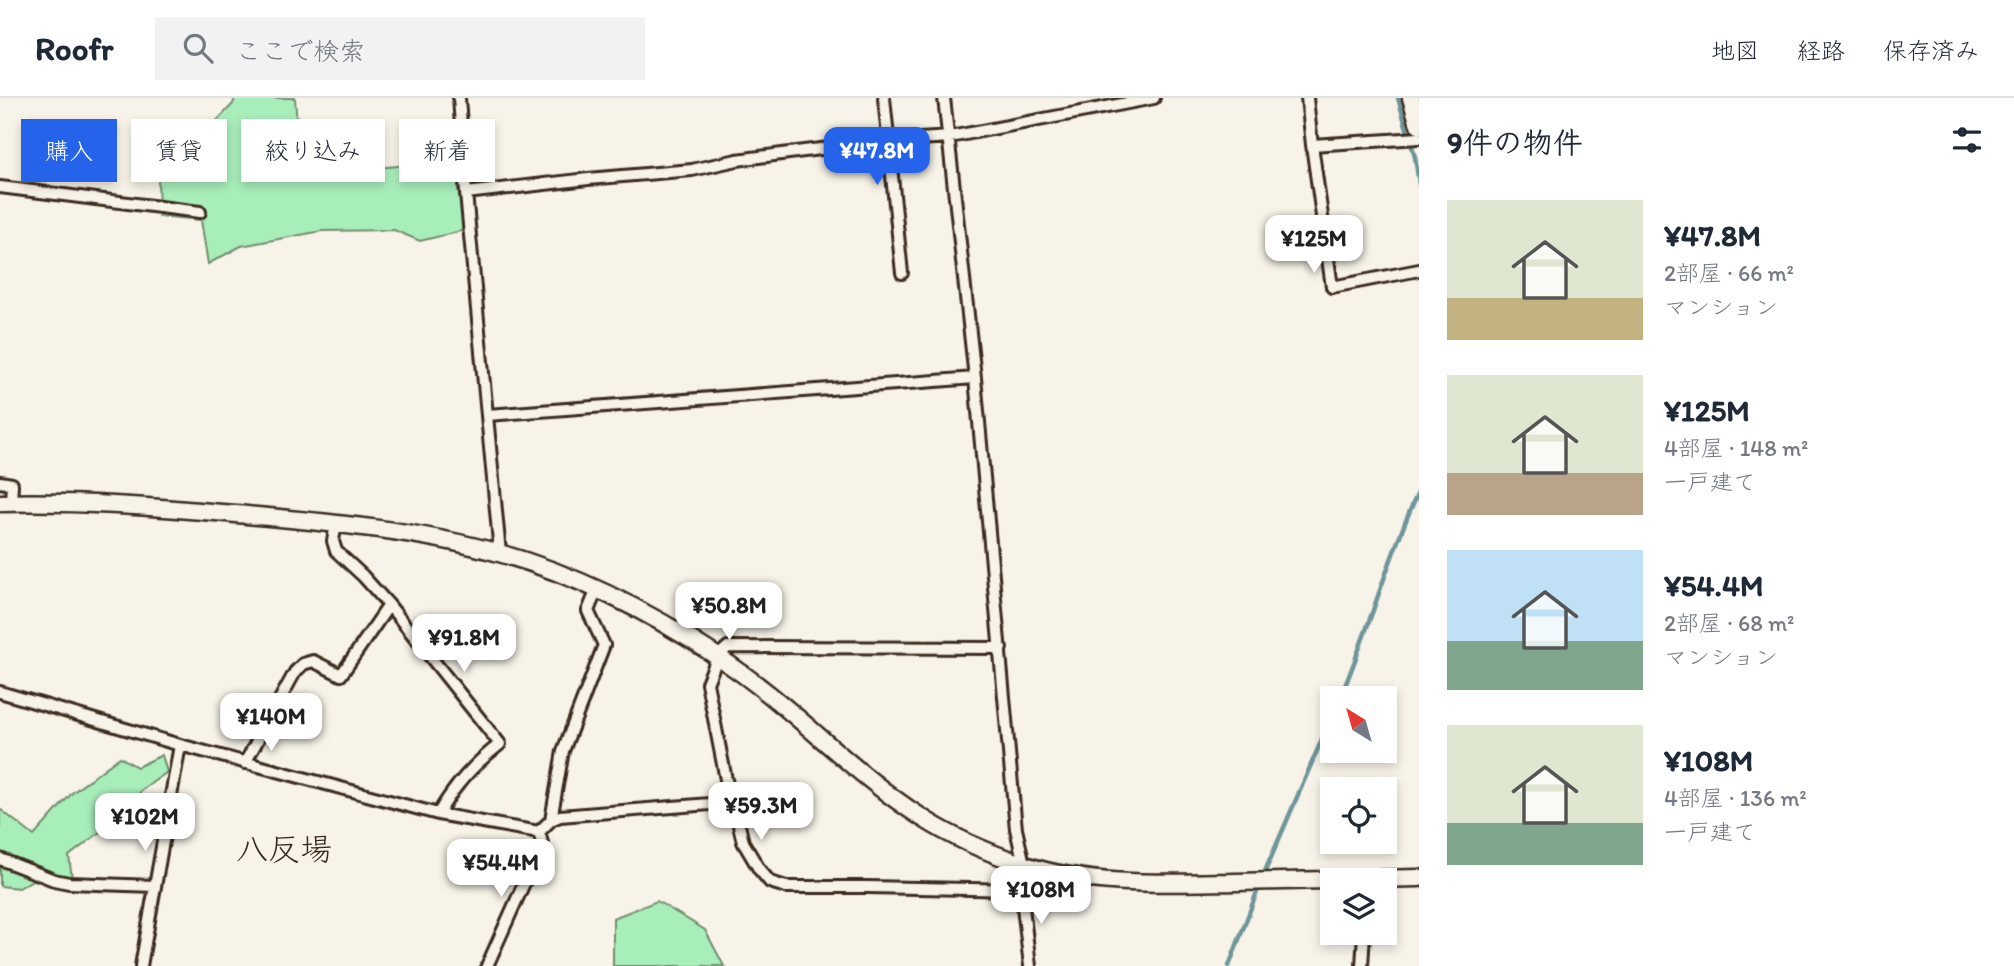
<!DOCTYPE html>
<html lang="ja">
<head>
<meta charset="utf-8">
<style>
	:root { --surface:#fff; --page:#f2f2f3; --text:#1f2937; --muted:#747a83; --line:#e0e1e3; --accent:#2563eb }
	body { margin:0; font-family:Itim,"Klee One",sans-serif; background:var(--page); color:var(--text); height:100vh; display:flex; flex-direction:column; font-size:26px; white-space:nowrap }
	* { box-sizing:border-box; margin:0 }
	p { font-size:23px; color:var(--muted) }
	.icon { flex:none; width:38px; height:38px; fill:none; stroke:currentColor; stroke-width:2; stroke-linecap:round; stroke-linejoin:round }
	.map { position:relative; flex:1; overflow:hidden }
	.side { display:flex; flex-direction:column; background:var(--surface); width:595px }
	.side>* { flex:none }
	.hud { position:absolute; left:21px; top:21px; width:665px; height:63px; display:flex; gap:14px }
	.needle { width:46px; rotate:323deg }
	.fabs { position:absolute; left:1320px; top:588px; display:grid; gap:14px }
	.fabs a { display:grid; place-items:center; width:77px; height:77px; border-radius:0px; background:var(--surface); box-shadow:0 4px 10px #0003; font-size:35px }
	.price { position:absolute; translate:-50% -60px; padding:0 16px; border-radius:14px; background:#fff; color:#222; font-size:23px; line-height:46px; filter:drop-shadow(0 2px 4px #0008) }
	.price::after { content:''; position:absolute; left:50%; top:42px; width:21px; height:16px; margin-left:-10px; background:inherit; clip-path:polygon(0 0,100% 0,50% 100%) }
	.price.selected { background:var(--accent); color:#fff }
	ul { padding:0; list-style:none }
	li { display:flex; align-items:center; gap:21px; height:175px; padding:0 28px }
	li span { display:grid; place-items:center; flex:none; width:196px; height:140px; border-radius:0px; color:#555 }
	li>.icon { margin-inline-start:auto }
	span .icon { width:84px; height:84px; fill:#fffc; stroke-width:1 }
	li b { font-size:30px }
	h2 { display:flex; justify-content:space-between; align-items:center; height:84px; padding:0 28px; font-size:30px }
	.tag { padding:0 24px; border-radius:0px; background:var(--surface); box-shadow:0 4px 10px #0003; font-size:24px; line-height:63px }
	.tag.selected { background:var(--accent); color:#fff }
	header { display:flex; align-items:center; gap:42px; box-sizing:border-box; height:98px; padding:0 35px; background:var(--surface); border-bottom:2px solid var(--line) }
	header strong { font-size:33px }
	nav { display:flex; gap:38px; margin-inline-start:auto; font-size:24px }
	.search { width:490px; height:63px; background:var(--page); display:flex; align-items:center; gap:18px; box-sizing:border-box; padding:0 24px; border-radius:0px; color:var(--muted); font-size:26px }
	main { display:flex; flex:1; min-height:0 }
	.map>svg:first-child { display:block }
	.green { fill:#a8eeba; stroke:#728c6c; stroke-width:2 }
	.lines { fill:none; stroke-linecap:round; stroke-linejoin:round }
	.stream { stroke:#6d959a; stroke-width:4.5 }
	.street-casing { stroke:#3b2a1e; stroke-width:16 }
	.secondary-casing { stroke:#3b2a1e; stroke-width:21 }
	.street { stroke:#f7f3e8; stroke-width:10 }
	.secondary { stroke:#f7f3e8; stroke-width:16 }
	.labels { text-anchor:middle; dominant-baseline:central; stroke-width:6; stroke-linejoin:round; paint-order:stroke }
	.neighbourhood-label { font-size:32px; fill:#3b2a1e; stroke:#f7f3e8 }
</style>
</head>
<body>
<header>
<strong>Roofr</strong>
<div class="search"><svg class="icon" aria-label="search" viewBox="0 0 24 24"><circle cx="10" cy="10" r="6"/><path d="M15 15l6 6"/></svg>ここで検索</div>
<nav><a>地図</a><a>経路</a><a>保存済み</a></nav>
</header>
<main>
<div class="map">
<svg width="1419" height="868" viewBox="0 0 1419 868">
	<rect width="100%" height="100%" fill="#f7f3e8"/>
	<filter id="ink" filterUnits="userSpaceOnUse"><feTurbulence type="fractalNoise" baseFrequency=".0143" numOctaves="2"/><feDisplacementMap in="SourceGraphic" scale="14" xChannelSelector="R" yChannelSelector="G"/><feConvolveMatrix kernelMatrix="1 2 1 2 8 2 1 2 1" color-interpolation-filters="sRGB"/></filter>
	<g filter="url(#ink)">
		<path class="green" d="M235 0H295L298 40 343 73 409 67 434 43 452 41 458 55V89L465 132 420 143 394 132 322 133 241 148 208 166 201 122 159 118 158 79 164 31 208 32 233 6Z
			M162 657 167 674 142 692 125 715 69 758 72 781 46 774 19 790 0 788V711L34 738 72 695 120 659 137 669Z
			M657 803 705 832 724 868H613V820Z"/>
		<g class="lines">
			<path class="stream" d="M1398 0 1415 59 1419 86
				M1340 600C1369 532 1388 459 1419 392
				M1263 778 1332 618
				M1229 868 1260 786"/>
			<defs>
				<path id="street" d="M459 0 466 95
					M884 0 902 175
					M944 0 975 280 1016 731 1024 766 1021 792 1030 868
					M1307 0 1312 47 1419 40
					M1312 47 1332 189 1419 172
					M0 89 200 114
					M487 317 975 280
					M0 384 12 386 11 405
					M336 425 333 443 336 453 363 478 389 507 500 646C473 667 455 687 438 716
					M500 455 466 95 588 81 692 72 737 62 804 53 889 43 950 39 1154 0
					M0 594 180 647 438 716 539 734
					M245 665 295 574 303 566 313 563 341 577 389 507
					M731 707 707 585 718 558 728 549 1001 550
					M551 722 563 653 604 547 588 513 597 491
					M539 734 551 722 560 718 710 706 731 707 737 719 743 744 759 771 770 784 786 789H867L1021 792
					M0 761 54 782 69 785 155 788
					M141 868 180 647
					M487 868 542 745 539 734
					M1362 868 1364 835"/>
				<path id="secondary" d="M1411 0 1419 27
					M0 405C78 403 158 409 236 416 324 424 413 431 499 455 578 477 650 514 718 559 791 606 849 673 921 719 953 740 989 755 1025 767 1092 789 1166 785 1236 784 1297 783 1358 781 1419 780"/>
			</defs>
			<use href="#street" class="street-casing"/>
			<use href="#secondary" class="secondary-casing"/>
			<use href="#street" class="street"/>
			<use href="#secondary" class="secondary"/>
		</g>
	</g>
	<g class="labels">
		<g class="neighbourhood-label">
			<text x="284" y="751">八反場</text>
		</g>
	</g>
</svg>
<div class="fabs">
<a><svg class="needle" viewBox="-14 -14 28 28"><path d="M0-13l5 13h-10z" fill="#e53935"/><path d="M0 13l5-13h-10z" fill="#747a83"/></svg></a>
<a><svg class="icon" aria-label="locate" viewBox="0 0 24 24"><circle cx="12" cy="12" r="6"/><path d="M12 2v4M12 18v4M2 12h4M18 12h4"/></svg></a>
<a><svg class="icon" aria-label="layers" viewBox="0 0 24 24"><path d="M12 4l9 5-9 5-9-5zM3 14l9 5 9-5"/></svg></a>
</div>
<b class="price selected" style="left:877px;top:89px">¥47.8M</b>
<b class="price" style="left:1314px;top:177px">¥125M</b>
<b class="price" style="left:729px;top:544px">¥50.8M</b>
<b class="price" style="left:464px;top:576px">¥91.8M</b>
<b class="price" style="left:271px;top:655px">¥140M</b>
<b class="price" style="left:761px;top:744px">¥59.3M</b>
<b class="price" style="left:145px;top:755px">¥102M</b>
<b class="price" style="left:501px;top:801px">¥54.4M</b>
<b class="price" style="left:1041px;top:828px">¥108M</b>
<div class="hud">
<a class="tag selected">購入</a>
<a class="tag">賃貸</a>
<a class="tag">絞り込み</a>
<a class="tag">新着</a>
</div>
</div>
<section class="side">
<h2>9件の物件<svg class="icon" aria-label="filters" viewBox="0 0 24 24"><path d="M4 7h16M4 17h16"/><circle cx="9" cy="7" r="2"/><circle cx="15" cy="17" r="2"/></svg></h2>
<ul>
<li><span style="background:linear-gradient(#dfe7d0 70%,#c2b280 0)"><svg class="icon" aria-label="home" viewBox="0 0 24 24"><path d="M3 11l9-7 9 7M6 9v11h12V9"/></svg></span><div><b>¥47.8M</b><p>2部屋 · 66 m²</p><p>マンション</p></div></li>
<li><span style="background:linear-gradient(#dfe7d0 70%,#b9a48a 0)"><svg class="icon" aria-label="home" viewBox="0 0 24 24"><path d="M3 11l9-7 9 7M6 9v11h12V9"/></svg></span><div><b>¥125M</b><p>4部屋 · 148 m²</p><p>一戸建て</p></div></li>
<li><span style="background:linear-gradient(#bfe0f5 65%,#7fa58c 0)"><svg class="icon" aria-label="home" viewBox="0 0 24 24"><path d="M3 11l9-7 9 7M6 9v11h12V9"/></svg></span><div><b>¥54.4M</b><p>2部屋 · 68 m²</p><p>マンション</p></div></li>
<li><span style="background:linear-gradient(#dfe7d0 70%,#7fa58c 0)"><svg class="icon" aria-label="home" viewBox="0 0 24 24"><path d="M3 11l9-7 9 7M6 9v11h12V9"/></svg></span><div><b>¥108M</b><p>4部屋 · 136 m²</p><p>一戸建て</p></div></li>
</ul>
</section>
</main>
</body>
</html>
